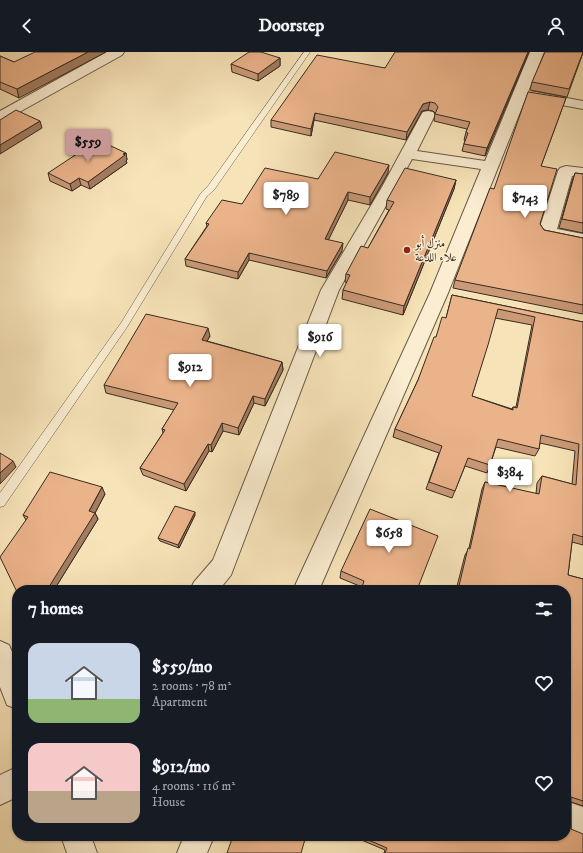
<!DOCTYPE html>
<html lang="en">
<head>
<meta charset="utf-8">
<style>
	:root { --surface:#171b24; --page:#242831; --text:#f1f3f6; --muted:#9ea1a6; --accent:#c59692 }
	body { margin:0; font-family:"IM FELL DW Pica",Amiri,serif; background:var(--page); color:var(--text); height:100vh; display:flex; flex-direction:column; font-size:15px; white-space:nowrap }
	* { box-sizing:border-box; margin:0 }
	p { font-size:13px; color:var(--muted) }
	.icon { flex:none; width:22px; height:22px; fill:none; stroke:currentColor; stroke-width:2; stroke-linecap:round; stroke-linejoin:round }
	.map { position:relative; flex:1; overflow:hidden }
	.sheet { position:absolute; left:12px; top:533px; width:559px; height:256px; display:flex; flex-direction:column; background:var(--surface); border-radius:16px; box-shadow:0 1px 3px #0004 }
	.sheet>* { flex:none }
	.price { position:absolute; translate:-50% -34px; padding:0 9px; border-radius:4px; background:#fff; color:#222; font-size:13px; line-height:26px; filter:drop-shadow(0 1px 2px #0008) }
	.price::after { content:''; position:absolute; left:50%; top:24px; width:12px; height:9px; margin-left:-6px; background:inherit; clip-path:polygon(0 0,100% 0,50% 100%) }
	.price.active { background:var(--accent); color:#111 }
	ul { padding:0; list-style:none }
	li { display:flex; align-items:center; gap:12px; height:100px; padding:0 16px }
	li span { display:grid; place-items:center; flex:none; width:112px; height:80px; border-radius:12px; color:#555 }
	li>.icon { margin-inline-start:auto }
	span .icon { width:48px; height:48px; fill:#fffc; stroke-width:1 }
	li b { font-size:17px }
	h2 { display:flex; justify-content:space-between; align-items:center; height:48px; padding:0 16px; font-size:17px }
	header { display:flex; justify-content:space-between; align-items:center; height:52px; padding:0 16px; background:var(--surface); font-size:18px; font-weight:700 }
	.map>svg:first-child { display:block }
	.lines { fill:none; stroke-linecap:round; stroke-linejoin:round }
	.service-casing { stroke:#675a48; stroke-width:1 }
	.minor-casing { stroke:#675a48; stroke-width:2 }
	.service { fill:#faedd1; fill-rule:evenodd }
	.minor { fill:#faedd1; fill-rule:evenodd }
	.wall { fill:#ca9a77; stroke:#372c23; fill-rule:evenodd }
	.shaded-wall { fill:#a47d61; stroke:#372c23 }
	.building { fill:#ebb38a; stroke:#372c23; fill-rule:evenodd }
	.poi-dot { fill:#8f2418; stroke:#faedd1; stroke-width:1.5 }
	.labels { text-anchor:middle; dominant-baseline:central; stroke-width:3; stroke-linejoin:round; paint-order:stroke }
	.far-poi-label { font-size:12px; fill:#372c23; stroke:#faedd1; text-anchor:start }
</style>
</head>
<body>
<header><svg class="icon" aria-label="back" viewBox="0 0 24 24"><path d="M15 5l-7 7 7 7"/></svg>Doorstep<svg class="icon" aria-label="person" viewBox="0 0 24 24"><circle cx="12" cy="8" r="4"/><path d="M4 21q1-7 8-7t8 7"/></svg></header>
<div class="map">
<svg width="583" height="801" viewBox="0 0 583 801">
	<rect width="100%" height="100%" fill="#f7e3b8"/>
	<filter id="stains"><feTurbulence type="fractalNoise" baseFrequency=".005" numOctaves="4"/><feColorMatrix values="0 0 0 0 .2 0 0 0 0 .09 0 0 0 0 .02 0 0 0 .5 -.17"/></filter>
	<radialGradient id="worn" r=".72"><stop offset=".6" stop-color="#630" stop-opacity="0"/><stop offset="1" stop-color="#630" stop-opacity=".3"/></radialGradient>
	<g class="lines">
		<defs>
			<path id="service" d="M304 0H310L214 138 207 144 127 275 4 454 0 455V441L121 271 201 141 208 134Z"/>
			<path id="minor" d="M107 0H124L122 3 5 68 0 69V59Z
				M530 0H544L448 241 319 538H293L430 241 481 117 412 107 339 238 231 523 219 538H190L194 530 213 508 321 238 382 135 421 63 423 60 428 59 433 60 435 63 417 99 485 109Z
				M535 40 583 49V57L530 47 528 44 530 41Z
				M566 114 583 116V126L572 124 557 177 583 182V194L541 185 538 181 558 119 560 116Z
				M0 589 9 593 17 611V657L7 653 0 635Z
				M17 715V745L0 753V723Z
				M566 749 583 755V785L566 779Z
				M61 784H91L97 801H67Z
				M184 784H214L207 801H177Z"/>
		</defs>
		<use href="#service" class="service-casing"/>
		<use href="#minor" class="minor-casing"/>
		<use href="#service" class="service"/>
		<use href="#minor" class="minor"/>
	</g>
	<path class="wall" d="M529 0 485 104 462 99 465 88H464L466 80 467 77 434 69 435 61 433 59 428 58 422 59 406 88 314 68 311 84 271 75V68L385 16Z
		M583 1 567 45 530 38 532 30Z
		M0 4 14 10 19 46 0 37Z
		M280 6V14L258 29 232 20 231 12Z
		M566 46 541 114 540 172 544 178 583 186V262L453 236 455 228 494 137Z
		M126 101 127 108 126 109 127 111 90 137 81 133 72 139 50 129 48 121Z
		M388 121 370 153 348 148 328 188 342 199 326 226 249 208 238 227 186 214 185 207 207 174 206 171 242 152 318 127Z
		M575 121 583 122V181L559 176 572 129Z
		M456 128 454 137 403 263 342 247 343 238 347 231 345 230 346 222 368 196 389 158 386 157 387 148Z
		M452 243 583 270V493L572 490 568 523 583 527V754L571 750V777L583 801H384L385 798 352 784H566V538H456L465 503 469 496 482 437 485 430 536 442 537 431 542 424 572 432 575 399 540 391 539 397 535 404 496 395 490 413 487 421 465 414 452 446 426 437 439 401 393 385 395 377 418 328 436 285 446 266ZM495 266 532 273 516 355H513L512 357 472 344Z
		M210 284 207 289 282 310 283 318 265 354 254 351 239 383 223 379 212 400 209 399 186 439 143 423 140 416 163 381 162 377 174 358 106 341 104 333Z
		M105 442 95 461 98 467 54 538H17L26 468 23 463Z
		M195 463 179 496 160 489 158 486Z
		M438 484 362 535 340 526 341 519Z"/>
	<path class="shaded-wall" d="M88 0H106L19 46 17 37Z
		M528 0H529L485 104 487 96Z
		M280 6V14L258 29V22Z
		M430 50 428 58 422 59 406 88 407 80 423 52Z
		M315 61 314 68 311 84V77Z
		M40 69 42 76 0 102V93Z
		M126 101 127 108 126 109 127 111 90 137 88 130Z
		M389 113 388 121 370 153V145Z
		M79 126 81 133 72 139 70 132Z
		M456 128 454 137 403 263 404 254Z
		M348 140V148L325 195V187Z
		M343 191 342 199 326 226 327 219Z
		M249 201V208L238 227V220Z
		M208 276 210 284 203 296 202 288Z
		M282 310 283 318 265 354V347Z
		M253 344 254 351 239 383 238 376Z
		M222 371 223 379 212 400 211 393Z
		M208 392 209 399 186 439 184 432Z
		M13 409 16 415 0 432V421Z
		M102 435 105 442 95 461 98 467 54 538H47Z
		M195 460V463L179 496 178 493Z"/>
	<path class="building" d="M35 0H88L17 37 0 30V4L14 10Z
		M249 0H261L280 6 258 22 231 12Z
		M395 0H528L487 96 464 92 468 81 466 80 470 70 435 62 438 55 435 51 430 50 423 52 407 80 315 61 311 77 271 68 317 3 385 16Z
		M545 0H583L569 37 532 30Z
		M528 40 566 46 541 114 557 117 540 172 544 178 583 186V253L455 228 490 136 494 137Z
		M16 58 40 69 0 93V68Z
		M98 88 126 101 123 102 125 103 88 130 79 126 70 132 48 121Z
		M335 100 389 113 370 145 348 140 325 187 343 191 327 219 249 201 238 220 185 207 209 172 206 171 222 148 242 152 265 116 318 127Z
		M405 116 456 128 404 254 343 238 350 223 346 222 361 194 368 196 394 150 387 148Z
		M575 121 583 122V171L562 167Z
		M452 243 583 270V485L573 482 568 523 583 527V749L571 745V777L583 782V801H385L387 796 359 784H566V538H458L468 496 470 497 485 430 539 442 542 424 576 433 579 392 541 383 539 397 498 387 490 413 468 406 455 439 429 430 442 394 395 377 418 328 434 285H436L442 265 446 266ZM498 257 535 265 517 356 513 355V358L472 344 488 293Z
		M146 262 208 276 202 288 282 310 265 347 253 344 238 376 222 371 211 393 208 392 184 432 140 416 165 378 162 377 178 351 104 333Z
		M0 401 13 409 0 421Z
		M50 420 102 435 89 459 95 461 47 538H17V540L0 505 28 465 23 463Z
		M175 454 195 460 178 493 158 486Z
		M370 457 438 484 417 538H361L364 529 341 519Z
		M233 784H306L301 801H227Z"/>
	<circle class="poi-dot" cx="407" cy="198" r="4"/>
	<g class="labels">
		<g class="far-poi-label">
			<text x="415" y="191">منزل أبو<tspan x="415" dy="14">علاء اللدعة</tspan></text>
		</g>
	</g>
	<rect width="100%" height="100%" filter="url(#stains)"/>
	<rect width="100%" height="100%" fill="url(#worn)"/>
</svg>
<b class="price active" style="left:88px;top:111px">$559</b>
<b class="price" style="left:286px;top:164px">$789</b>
<b class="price" style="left:525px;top:167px">$743</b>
<b class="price" style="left:320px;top:306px">$916</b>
<b class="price" style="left:190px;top:336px">$912</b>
<b class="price" style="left:510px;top:441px">$384</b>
<b class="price" style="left:389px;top:502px">$658</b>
<section class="sheet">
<h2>7 homes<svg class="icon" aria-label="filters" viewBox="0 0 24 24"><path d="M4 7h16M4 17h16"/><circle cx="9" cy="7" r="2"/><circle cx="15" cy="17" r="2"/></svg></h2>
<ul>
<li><span style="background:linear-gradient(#c9d6e8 70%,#8fb573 0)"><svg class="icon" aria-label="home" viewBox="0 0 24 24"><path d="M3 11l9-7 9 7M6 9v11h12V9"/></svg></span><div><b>$559/mo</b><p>2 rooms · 78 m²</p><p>Apartment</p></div><svg class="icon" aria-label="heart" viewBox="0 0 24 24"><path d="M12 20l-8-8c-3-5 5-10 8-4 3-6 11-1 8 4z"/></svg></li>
<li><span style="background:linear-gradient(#f6c9c9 60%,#b9a48a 0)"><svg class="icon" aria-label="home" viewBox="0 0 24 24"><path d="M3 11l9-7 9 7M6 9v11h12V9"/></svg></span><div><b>$912/mo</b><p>4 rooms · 116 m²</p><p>House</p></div><svg class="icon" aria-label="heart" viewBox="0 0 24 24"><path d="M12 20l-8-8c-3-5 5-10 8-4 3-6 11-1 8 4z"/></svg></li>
</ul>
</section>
</div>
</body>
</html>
